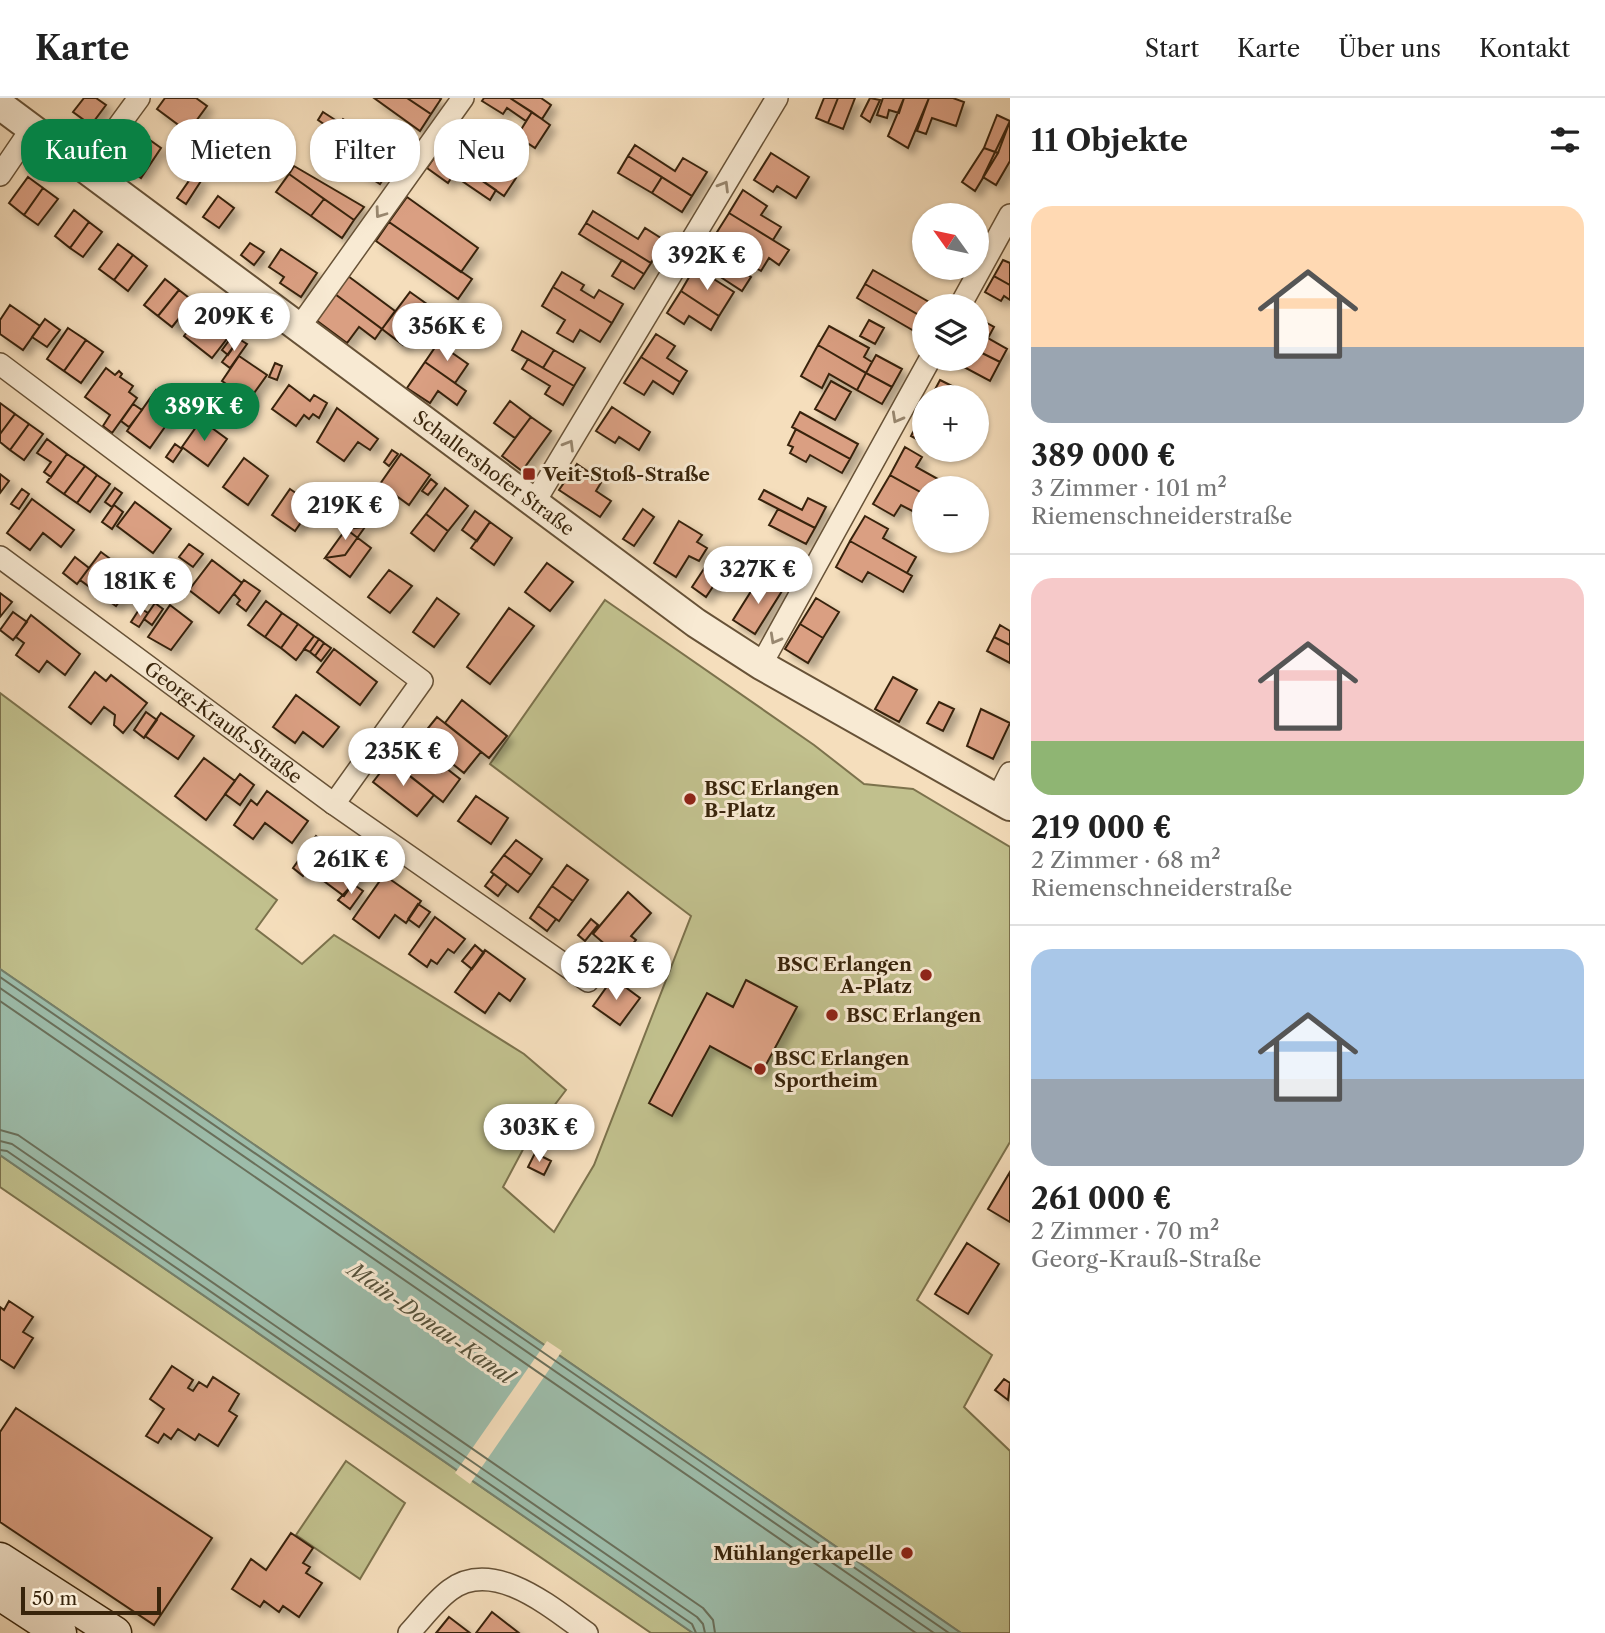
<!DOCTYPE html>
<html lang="de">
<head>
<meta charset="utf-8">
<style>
	:root { --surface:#fff; --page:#f6f6f6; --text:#222; --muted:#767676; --line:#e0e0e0; --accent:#0b8043 }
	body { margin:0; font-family:"Libre Caslon Text",serif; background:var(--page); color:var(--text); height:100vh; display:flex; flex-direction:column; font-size:26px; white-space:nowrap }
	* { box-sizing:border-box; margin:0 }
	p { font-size:23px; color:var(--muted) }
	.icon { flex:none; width:38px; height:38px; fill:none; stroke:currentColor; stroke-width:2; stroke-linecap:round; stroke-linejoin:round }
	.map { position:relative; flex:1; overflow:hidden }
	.details { display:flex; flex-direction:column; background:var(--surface); width:595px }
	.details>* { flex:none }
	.guide { position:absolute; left:21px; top:21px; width:665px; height:63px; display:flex; gap:14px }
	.needle { width:46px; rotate:303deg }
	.fabs { position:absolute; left:912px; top:105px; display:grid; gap:14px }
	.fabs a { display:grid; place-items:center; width:77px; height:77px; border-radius:50%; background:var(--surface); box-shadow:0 2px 5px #0004; font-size:35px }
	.scale { position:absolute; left:21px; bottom:18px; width:140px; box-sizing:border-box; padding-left:7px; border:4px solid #38240b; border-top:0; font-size:19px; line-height:24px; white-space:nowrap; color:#38240b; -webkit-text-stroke:5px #f8ead3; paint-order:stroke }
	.price { position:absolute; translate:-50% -60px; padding:0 16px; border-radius:24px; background:#fff; color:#222; font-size:23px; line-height:46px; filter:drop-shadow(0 2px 4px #0008) }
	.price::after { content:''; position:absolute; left:50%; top:42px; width:21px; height:16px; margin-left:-10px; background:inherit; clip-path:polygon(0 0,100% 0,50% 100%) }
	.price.selected { background:var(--accent); color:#fff }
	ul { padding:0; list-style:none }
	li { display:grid; align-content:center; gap:14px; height:371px; padding:0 21px }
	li+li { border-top:2px solid var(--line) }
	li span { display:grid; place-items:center; height:217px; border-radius:21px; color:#555 }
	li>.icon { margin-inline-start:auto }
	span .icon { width:126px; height:126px; fill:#fffc; stroke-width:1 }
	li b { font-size:30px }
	h2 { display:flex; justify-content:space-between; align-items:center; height:84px; padding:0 21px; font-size:30px }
	.tag { padding:0 24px; border-radius:28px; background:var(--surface); box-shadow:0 2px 5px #0004; font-size:24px; line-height:63px }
	.tag.selected { background:var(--accent); color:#fff }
	header { display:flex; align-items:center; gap:42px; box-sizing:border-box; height:98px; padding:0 35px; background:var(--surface); border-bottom:2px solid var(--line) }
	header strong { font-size:33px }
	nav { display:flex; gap:38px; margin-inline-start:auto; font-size:24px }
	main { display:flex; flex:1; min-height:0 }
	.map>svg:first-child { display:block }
	.green { fill:#c1c08d; stroke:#7c724c; stroke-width:2 }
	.water { fill:#9dbdab; stroke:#75806b; stroke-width:2 }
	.pier { fill:#f5debc }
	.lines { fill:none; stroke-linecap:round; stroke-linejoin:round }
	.shore { stroke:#6a705b; stroke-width:2 }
	.building { fill:#da9f82; stroke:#38240b; stroke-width:2; filter:url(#shadow) }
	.minor-casing { stroke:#675237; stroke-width:24 }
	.tertiary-casing { stroke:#675237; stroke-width:32 }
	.secondary-casing { stroke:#38240b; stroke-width:35 }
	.minor { stroke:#f8ead3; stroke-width:21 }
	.tertiary { stroke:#f8ead3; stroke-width:28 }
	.secondary { stroke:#f8ead3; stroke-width:32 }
	.oneway { stroke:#98876f }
	.poi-dot { fill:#8f2418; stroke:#f8ead3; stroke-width:2.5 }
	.labels { text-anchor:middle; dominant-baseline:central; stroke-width:6; stroke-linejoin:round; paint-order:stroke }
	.street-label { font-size:19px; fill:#38240b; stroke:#f8ead3 }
	.poi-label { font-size:19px; font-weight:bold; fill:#38240b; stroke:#f8ead3; text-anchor:start }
	.water-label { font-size:21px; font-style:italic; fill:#56523b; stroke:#f8ead3 }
</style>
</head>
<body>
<header>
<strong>Karte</strong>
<nav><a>Start</a><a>Karte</a><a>Über uns</a><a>Kontakt</a></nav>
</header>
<main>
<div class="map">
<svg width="1010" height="1535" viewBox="0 0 1010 1535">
	<defs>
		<filter id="shadow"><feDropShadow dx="6" dy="6" stdDeviation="3.5" flood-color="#0004"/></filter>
	</defs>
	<rect width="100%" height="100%" fill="#f5debc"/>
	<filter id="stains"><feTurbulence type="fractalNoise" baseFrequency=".00286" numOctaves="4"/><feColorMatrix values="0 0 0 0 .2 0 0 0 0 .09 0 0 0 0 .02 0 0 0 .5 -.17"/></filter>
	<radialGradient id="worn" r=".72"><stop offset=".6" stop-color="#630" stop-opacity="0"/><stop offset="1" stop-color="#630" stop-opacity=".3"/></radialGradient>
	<path class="green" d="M605 502 814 647 864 686 913 691 1010 749V1044L917 1202 992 1257 964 1309 1010 1353V1535H961L0 871V595L277 802 256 831 302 866 334 837 524 956 566 992 528 1042 503 1089 554 1134 594 1067 691 818 490 666Z
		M0 1057 693 1535H651L0 1089Z
		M346 1363 405 1405 360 1481 296 1437Z"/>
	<path class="water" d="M0 871 961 1535H693L0 1057Z"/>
	<path class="pier" d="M547 1243 562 1253 470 1386 455 1375Z"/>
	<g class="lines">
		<path class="shore" d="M0 879 949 1535
			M0 890 934 1535
			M0 903 916 1535
			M0 1032 18 1037 703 1510 713 1522 715 1535
			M0 1043 12 1046 697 1519 703 1526 705 1535
			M0 1052 7 1053 692 1526 696 1535"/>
	</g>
	<path class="building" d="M84 0H96L106 7 91 27 73 14Z
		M165 0H196L207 8 188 34 157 11Z
		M374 0H407L431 16 420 33Z
		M407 0H439L441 1 431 16Z
		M484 0H510L532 14 526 23 507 10 503 16 482 3Z
		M510 0H541L551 7 542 21Z
		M824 0H838L828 25 816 20Z
		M838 0H855L843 31 828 25Z
		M870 0 880 2 870 24 861 18Z
		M883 0H904L899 15 889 12 887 20 877 17Z
		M904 0H929L908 50 888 38Z
		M929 0H953L964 4 956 28 932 20 926 36 917 33Z
		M323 14 340 25 343 21 360 32 351 45 318 22Z
		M532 14 550 27 535 50 517 38Z
		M997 17 1010 23 998 55 984 50Z
		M1010 23V63L996 87 983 79Z
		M333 32 390 71 380 86 348 65 353 57 325 43Z
		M140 35 161 50 141 80 119 65Z
		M451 35 480 55 468 73 439 53Z
		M357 36 377 51 381 45 400 57 390 71 351 45Z
		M635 47 675 73 683 60 707 74 692 98 628 58Z
		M984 50 998 55 975 93 962 84Z
		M439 53 496 92 490 102 453 77 448 85 427 70Z
		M480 55 516 80 504 98 468 73Z
		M771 55 809 79 796 100 777 88 773 94 754 82Z
		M628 58 662 79 652 95 618 75Z
		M294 68 364 109 354 122 289 76Z
		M289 76 324 101 311 118 276 94Z
		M193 77 201 83 186 106 177 100Z
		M28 79 43 90 24 117 9 105Z
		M662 79 692 98 682 114 652 95Z
		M43 90 58 101 38 127 24 117Z
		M743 92 767 108 761 117 781 129 773 142 729 115Z
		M218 98 234 110 219 130 203 119Z
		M407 99 478 150 461 174 389 124Z
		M324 101 354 122 342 140 311 118Z
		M74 112 89 124 70 150 55 138Z
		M593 113 638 141 645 130 664 142 651 165 586 125Z
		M729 115 789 152 779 167 769 160 761 173 746 164 754 151 739 141 731 153 712 142Z
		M89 124 102 134 83 159 70 150Z
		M389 124 472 181 458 201 376 143Z
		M586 125 651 165 644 176 579 136Z
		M921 127 924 128V147L914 141Z
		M250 145 264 154 254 167 241 157Z
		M118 146 133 157 114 182 99 171Z
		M281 151 317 175 301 199 280 185 284 179 269 169Z
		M133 157 147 168 128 193 114 182Z
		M622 162 644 176 634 191 612 178Z
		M1003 162 1010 165V187L994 178Z
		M730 166 751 179 742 193 722 180Z
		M695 169 734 194 719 218 681 193Z
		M873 172 936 208H924V220L865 186Z
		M562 174 584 187 581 192 594 200 599 192 623 206 612 225 553 189Z
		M348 178 395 213 382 231 335 196Z
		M994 178 1010 187V202L1004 198 1001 203 985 194Z
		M165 181 179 192 158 218 144 207Z
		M865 186 924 220 921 237 857 200Z
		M553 189 612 225 600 244 580 232 573 244 557 235 565 222 542 208Z
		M179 192 193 203 172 229 158 218Z
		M681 193 719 218 711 232 689 218 684 226 667 215Z
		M410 194 431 209 403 247 382 231Z
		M335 196 382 231 375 241 359 229 347 245 316 222Z
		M10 207 40 228 23 252 0 236V222Z
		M205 211 233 233 212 260 184 238Z
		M976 219 994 229 988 240 1007 251 1000 264 976 252Z
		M45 221 60 232 47 249 32 239Z
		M869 222 884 230 875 246 860 238Z
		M829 228 869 250 864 259 872 264 866 275 818 247Z
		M68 230 86 242 64 273 47 261Z
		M522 233 554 252 543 270 512 252Z
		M656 236 675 248 667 260 687 273 680 284 641 259Z
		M233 237 239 241 228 257 222 252Z
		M239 241 247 246 230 270 222 264Z
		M86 242 103 254 81 285 64 273Z
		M438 245 468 266 455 285 425 264Z
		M818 247 866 275 857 292 829 276 822 290 801 278Z
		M554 252 585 270 574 288 543 270Z
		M976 252 1000 264 990 283 949 261H976Z
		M876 257 902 271 892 289 866 275Z
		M239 258 267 277 249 302 222 283Z
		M641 259 680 284 673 296 653 283 644 297 624 285Z
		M528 261 574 288 563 307 545 296 550 288 522 271Z
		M425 264 466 293 457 307 438 293 430 305 407 290Z
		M275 265 282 268 277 282 269 279Z
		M106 270 115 277 119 273 122 276 120 279 133 288 129 294 137 300 112 335 103 328 110 317 85 299Z
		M866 275 892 289 882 306 857 292Z
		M940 282 958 291 954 299H931Z
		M831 283 851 294 835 322 815 311Z
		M289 287 310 303 314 297 327 305 319 320 313 316 309 321 304 317 296 328 272 311Z
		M156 292 179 309 150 350 127 333Z
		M510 303 531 319 515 340 494 325Z
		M0 305 15 316 0 336Z
		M133 306 142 312 129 329 121 323Z
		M612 309 650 334 639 352 619 339 615 345 596 333Z
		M337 310 378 341 370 352 358 344 344 363 317 344Z
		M924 313V345L911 338Z
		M800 314 858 346 850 361 792 329Z
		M15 316 29 326 10 352 0 344V336Z
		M531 319 551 333 522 373 502 358Z
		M201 322 227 341 208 368 182 349Z
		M29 326 43 336 24 362 10 352Z
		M796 331 850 361 842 375 810 357 806 364 790 355 793 349 788 347Z
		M47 341 67 356 51 379 44 374 51 364 37 355Z
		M175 346 182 351 173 364 166 359Z
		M905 349 922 359 916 369 954 390H924V396L890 377Z
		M392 352 398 356 389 368 384 364Z
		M67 356 85 368 64 396 47 384Z
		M401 356 430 377 409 407 380 386Z
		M244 360 268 378 248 407 223 389Z
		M577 366 602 383 596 393 611 403 600 419 559 392Z
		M85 368 97 377 77 405 64 396Z
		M0 376 9 383 0 395Z
		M97 377 110 386 90 414 77 405Z
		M890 377 924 396V419L901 407 894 418 873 406Z
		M431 381 437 386 428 397 422 393Z
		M115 390 122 395 112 409 105 404Z
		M445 390 468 408 448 433 426 416Z
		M22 391 29 396 19 411 11 406Z
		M290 391 313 407 295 433 272 417Z
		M764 392 802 412 808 400 826 409 815 430 759 401Z
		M32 401 74 432 61 449 43 435 30 452 7 435Z
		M135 404 171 431 153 455 117 428Z
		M114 407 123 414 112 431 102 424Z
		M643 411 654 419 634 448 623 441Z
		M778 411 815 430 806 446 769 427Z
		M475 413 490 424 477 443 462 432Z
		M426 416 448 433 434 453 411 435Z
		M865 418 888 431 883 440 916 459 907 475 850 443Z
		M679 423 702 437 697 444 707 450 699 463 689 458 676 479 654 465Z
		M490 424 512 440 494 467 471 450Z
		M365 429 345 457 325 460 346 431Z
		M346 431 371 450 350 479 325 460Z
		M850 443 912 478 903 494 868 474 862 484 836 469Z
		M189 446 203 456 193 469 179 459Z
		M101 454 136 480 116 508 80 482Z
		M75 459 89 470 77 486 63 475Z
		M711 460 726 469 706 499 692 489Z
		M212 462 242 485 219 515 189 492Z
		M547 465 573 484 550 513 525 494Z
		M389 472 412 488 390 515 368 499Z
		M760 479 782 493 755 536 733 522Z
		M244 482 260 493 246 513 237 506 240 502 234 496Z
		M0 495 12 504 0 519Z
		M437 500 459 516 434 549 413 534Z
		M816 500 839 514 823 540 800 526Z
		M266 503 282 515 265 539 248 527Z
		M155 505 163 511 152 527 144 521Z
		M170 507 192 524 171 552 148 539Z
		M140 510 148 515 139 529 131 524Z
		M509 510 534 528 490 586 467 569Z
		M13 514 27 524 13 542 0 532Z
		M282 515 298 526 281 550 265 539Z
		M31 517 80 556 65 577 47 563 39 574 16 557 24 545 16 539Z
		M298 526 314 538 296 562 281 550Z
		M800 526 823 540 808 565 785 551Z
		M1000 527 1010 533V547L994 539Z
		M314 538 319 541 310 554 304 551Z
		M994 539 1010 547V565L987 553Z
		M319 541 324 545 315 558 310 554Z
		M324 545 331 550 321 563 315 558Z
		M334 551 377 584 360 607 317 574Z
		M95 574 106 583 111 577 147 605 123 635 114 627 115 617 104 609 91 626 69 609Z
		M893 579 917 592 899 624 875 611Z
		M296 597 339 629 323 649 303 634 295 645 273 629Z
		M462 602 507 638 489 660 445 625Z
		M939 604 954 611 943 633 927 625Z
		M981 611 1010 625 993 661 967 648Z
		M146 614 157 622 144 640 134 632Z
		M161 615 194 638 178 661 145 638Z
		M437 619 481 654 464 675 420 640Z
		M415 646 460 681 443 704 397 668Z
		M204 660 235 683 206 722 175 698Z
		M390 662 434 697 417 718 373 684Z
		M240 676 254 687 240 707 225 696Z
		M267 693 308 723 292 745 265 725 253 741 234 727 251 702 257 707Z
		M476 698 508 720 491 746 458 723Z
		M316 738 323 744 305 769 308 771 303 778 293 770Z
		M325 741 364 770 344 798 305 769Z
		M516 742 542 761 531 777 504 757Z
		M504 757 531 777 518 794 491 774Z
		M567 767 588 782 573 803 552 788Z
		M494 776 507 786 498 798 485 788Z
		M384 777 421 803 406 825 395 817 379 840 353 821Z
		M353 786 363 793 350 811 338 802Z
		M552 788 573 803 559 823 538 808Z
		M628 794 651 815 631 838 636 842 621 860 593 836Z
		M418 806 430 814 419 829 408 821Z
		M538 808 556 821 547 833 530 820Z
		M435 819 465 841 454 855 448 851 437 866 431 862 427 869 409 856Z
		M591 821 598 827 585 843 578 837Z
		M475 847 484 855 472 871 462 863Z
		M485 852 525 881 510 903 499 895 485 915 455 894Z
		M613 880 640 900 620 927 593 908Z
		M746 882 797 909 761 976 710 948 672 1018 649 1005 707 895 733 909Z
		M535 1055 551 1063 544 1077 528 1069Z
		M1010 1074V1124L988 1111Z
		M967 1145 999 1166 968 1216 935 1196Z
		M9 1203 33 1219 23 1234 33 1240 14 1270 0 1261V1209L4 1212Z
		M172 1268 193 1282 188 1290 193 1293 199 1284 207 1289 213 1279 239 1296 229 1313 237 1318 218 1348 199 1336 195 1342 178 1331 171 1341 164 1336 158 1345 146 1338 164 1311 150 1301Z
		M1004 1281 1010 1285 1008 1302 995 1292Z
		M16 1310 212 1440 154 1527 0 1424V1334Z
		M291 1435 313 1450 303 1465 310 1469 306 1475 322 1485 299 1519 283 1508 279 1514 264 1503 260 1509 232 1491 251 1461 266 1472Z
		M492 1514 519 1535H476Z
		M449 1519 470 1535H436Z"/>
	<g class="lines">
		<defs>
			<g id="minor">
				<path d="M87 71 139 0"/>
				<path d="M0 77 32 30"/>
				<path d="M960 208 1010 117"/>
				<path d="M298 231 463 0"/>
				<path d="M0 266 422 583 334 706"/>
				<path d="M534 405 777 0"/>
				<path id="s1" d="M0 459 334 706 588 883"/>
				<path d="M761 567 930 261"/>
				<path d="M997 701 1010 675"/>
				<path d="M409 1535C422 1521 435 1503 450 1492 494 1459 553 1511 587 1535"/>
			</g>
			<g id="tertiary">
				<path id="s2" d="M0 7 696 525 761 567 1010 708"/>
			</g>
			<path id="secondary" d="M0 1461 115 1535
				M0 1496 60 1535"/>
		</defs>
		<use href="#minor" class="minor-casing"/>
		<use href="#tertiary" class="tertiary-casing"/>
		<use href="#secondary" class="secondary-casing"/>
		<use href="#minor" class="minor"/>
		<use href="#tertiary" class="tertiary"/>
		<use href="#secondary" class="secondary"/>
	</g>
	<defs><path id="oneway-chevron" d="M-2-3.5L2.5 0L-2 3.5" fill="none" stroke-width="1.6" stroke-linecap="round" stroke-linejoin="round" transform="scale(1.75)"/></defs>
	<g class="oneway">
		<use href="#oneway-chevron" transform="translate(724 88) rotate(-59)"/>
		<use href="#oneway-chevron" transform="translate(380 115) rotate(126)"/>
		<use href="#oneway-chevron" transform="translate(897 320) rotate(119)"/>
		<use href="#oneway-chevron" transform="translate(569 347) rotate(-59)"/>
		<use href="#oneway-chevron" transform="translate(775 541) rotate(119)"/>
	</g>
	<g class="poi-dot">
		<rect x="522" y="369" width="14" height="14" rx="3.5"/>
		<circle cx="690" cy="701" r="7"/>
		<circle cx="926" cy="877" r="7"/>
		<circle cx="832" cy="917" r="7"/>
		<circle cx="760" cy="971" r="7"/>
		<circle cx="907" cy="1455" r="7"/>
	</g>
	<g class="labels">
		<g class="street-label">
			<text stroke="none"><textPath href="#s2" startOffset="616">Schallershofer Straße</textPath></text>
			<text stroke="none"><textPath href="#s1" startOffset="278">Georg-Krauß-Straße</textPath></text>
		</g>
		<g class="poi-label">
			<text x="543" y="376">Veit-Stoß-Straße</text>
			<text x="704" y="690">BSC Erlangen<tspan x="704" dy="22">B-Platz</tspan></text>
			<text x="912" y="866" text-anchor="end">BSC Erlangen<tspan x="912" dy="22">A-Platz</tspan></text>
			<text x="846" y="917">BSC Erlangen</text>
			<text x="774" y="960">BSC Erlangen<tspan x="774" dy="22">Sportheim</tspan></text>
			<text x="893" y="1455" text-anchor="end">Mühlangerkapelle</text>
		</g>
		<g class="water-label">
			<text transform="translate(431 1225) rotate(35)">Main-Donau-Kanal</text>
		</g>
	</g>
	<rect width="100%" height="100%" filter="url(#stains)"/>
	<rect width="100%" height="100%" fill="url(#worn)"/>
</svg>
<div class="fabs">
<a><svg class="needle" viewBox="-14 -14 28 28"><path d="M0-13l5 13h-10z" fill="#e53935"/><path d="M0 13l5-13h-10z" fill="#767676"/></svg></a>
<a><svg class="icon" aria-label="layers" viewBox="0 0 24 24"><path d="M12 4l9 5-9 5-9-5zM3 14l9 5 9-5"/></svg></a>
<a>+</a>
<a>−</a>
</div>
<div class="scale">50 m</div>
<b class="price" style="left:707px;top:194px">392K €</b>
<b class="price" style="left:234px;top:255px">209K €</b>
<b class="price" style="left:447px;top:265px">356K €</b>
<b class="price selected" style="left:204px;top:345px">389K €</b>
<b class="price" style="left:345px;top:444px">219K €</b>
<b class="price" style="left:758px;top:508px">327K €</b>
<b class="price" style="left:140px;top:520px">181K €</b>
<b class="price" style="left:403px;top:690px">235K €</b>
<b class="price" style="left:351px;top:798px">261K €</b>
<b class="price" style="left:616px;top:904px">522K €</b>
<b class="price" style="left:539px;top:1066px">303K €</b>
<div class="guide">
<a class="tag selected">Kaufen</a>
<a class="tag">Mieten</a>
<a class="tag">Filter</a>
<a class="tag">Neu</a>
</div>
</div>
<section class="details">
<h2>11 Objekte<svg class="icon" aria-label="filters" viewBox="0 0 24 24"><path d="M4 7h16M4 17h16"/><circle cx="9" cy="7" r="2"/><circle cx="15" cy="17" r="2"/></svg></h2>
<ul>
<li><span style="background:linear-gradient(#ffd9b3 65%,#9aa5b1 0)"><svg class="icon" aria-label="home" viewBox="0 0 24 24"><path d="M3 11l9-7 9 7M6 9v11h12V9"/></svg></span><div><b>389 000 €</b><p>3 Zimmer · 101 m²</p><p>Riemenschneiderstraße</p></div></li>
<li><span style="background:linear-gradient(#f6c9c9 75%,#8fb573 0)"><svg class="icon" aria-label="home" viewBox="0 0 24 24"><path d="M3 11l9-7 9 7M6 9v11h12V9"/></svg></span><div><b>219 000 €</b><p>2 Zimmer · 68 m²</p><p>Riemenschneiderstraße</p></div></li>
<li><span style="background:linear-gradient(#a9c7e8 60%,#9aa5b1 0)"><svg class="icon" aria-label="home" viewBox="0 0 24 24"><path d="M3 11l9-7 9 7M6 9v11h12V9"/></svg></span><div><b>261 000 €</b><p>2 Zimmer · 70 m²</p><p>Georg-Krauß-Straße</p></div></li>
</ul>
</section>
</main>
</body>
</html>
